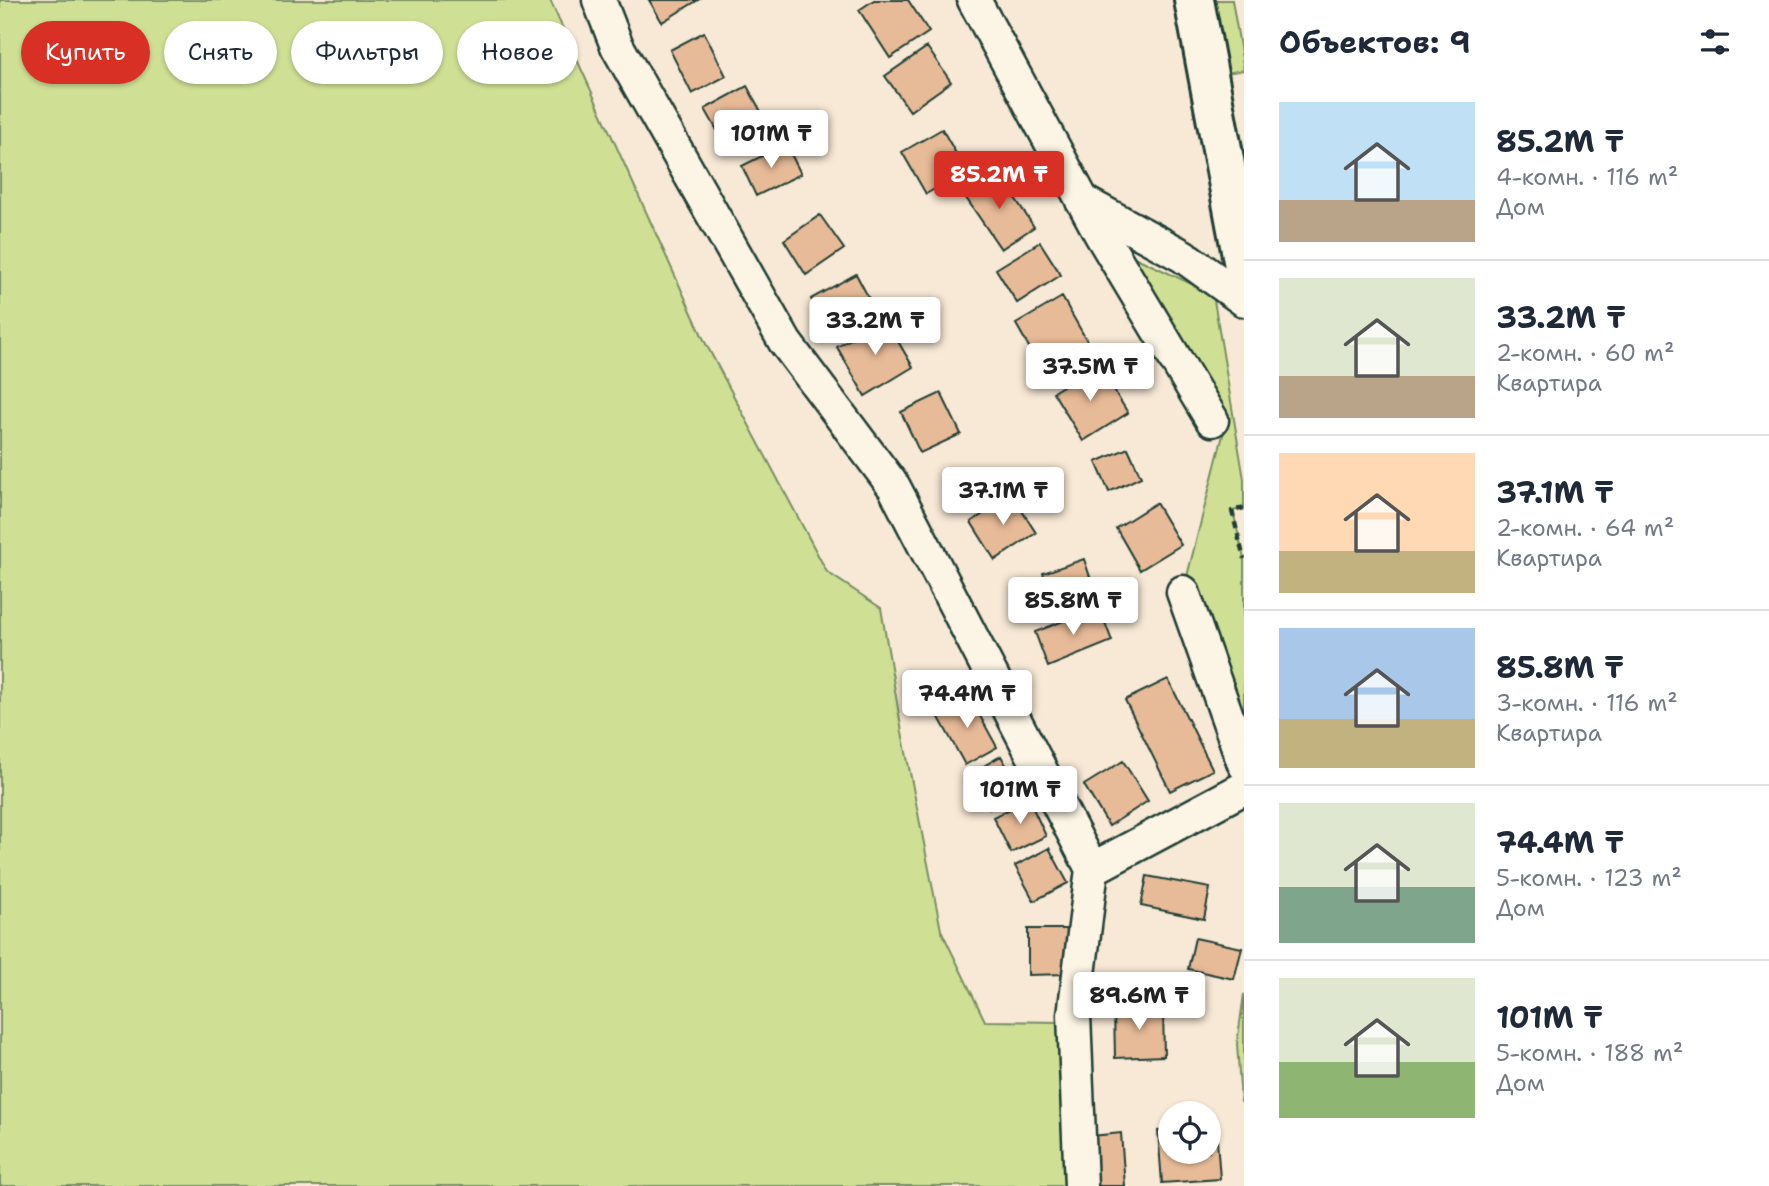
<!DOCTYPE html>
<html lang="ru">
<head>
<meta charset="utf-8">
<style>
	:root { --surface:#fff; --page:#f2f2f3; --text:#1f2937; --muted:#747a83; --line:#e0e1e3; --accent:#d93025 }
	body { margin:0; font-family:"Shantell Sans",sans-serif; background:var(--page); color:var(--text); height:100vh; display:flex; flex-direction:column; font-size:26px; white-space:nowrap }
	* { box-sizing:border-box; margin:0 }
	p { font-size:23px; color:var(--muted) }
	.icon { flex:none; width:38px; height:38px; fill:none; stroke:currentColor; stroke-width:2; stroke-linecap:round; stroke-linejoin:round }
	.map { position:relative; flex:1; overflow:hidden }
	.panel { display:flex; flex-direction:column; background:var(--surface); width:525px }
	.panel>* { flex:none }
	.hud { position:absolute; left:21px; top:21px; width:665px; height:63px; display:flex; gap:14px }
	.fabs { position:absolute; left:1158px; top:1101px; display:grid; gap:14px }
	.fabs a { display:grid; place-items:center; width:63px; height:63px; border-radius:50%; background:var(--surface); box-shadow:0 2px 5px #0004; font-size:35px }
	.price { position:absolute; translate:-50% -60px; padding:0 16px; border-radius:7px; background:#fff; color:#222; font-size:23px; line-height:46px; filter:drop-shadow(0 2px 4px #0008) }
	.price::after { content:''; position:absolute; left:50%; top:42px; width:21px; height:16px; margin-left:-10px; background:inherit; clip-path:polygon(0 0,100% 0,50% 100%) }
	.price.active { background:var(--accent); color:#fff }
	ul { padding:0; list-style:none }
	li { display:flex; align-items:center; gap:21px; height:175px; padding:0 35px }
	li+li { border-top:2px solid var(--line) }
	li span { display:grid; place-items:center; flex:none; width:196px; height:140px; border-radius:0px; color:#555 }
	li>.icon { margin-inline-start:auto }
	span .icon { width:84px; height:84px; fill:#fffc; stroke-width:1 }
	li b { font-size:30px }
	h2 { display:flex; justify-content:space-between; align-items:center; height:84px; padding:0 35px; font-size:30px }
	.tag { padding:0 24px; border-radius:32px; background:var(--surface); box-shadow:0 2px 5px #0004; font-size:24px; line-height:63px }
	.tag.active { background:var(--accent); color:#fff }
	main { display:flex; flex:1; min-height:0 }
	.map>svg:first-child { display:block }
	.green { fill:#cfe095; stroke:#778e64; stroke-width:2 }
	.building { fill:#e8bb98; stroke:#1f3d34; stroke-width:2 }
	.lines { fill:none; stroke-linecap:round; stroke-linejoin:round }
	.minor-casing { stroke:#1f3d34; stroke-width:37 }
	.major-casing { stroke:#1f3d34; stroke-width:44 }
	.path { stroke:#1f3d34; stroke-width:4.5; stroke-dasharray:7 5; stroke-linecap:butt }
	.minor { stroke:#fcf5e5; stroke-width:32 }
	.major { stroke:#fcf5e5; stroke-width:38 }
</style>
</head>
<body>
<main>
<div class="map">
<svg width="1244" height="1186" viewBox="0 0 1244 1186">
	<rect width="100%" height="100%" fill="#f8e9d6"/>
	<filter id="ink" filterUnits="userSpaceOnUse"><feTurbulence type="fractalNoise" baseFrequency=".0143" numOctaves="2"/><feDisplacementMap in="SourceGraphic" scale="14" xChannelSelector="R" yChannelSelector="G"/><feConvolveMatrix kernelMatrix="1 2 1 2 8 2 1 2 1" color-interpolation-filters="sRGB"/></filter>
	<g filter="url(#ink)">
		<path class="green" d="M0 0H550L705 342 827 572 881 608 902 732 941 930 985 1021 1060 1022 1070 1186H0Z
			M1213 0H1232L1244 70 1226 73Z
			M1130 255 1213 294 1244 479V508L1233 511 1244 559V764L1183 592 1227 419Z
			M1244 994V1101L1241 1102 1237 1044Z"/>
		<path class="building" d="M649 0H698L662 22Z
			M874 0H908L929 32 890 58 859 10Z
			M704 32 726 76 692 94 670 50Z
			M927 47 951 82 910 111 885 76Z
			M747 86 771 130 730 153 705 109Z
			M942 129 966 171 926 194 902 152Z
			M786 144 801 174 756 196 742 166Z
			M998 172 1034 227 1001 249 964 195Z
			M820 215 844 249 806 275 784 240Z
			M1040 242 1061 275 1017 303 996 269Z
			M856 274 874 308 830 332 811 299Z
			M1062 297 1090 346 1043 372 1016 324Z
			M885 319 913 367 865 396 837 347Z
			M1098 365 1128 413 1083 441 1053 392Z
			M941 393 961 434 920 453 901 412Z
			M1128 448 1141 477 1109 492 1096 462Z
			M1012 495 1036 533 995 560 971 522Z
			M1156 503 1181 545 1140 570 1116 528Z
			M1084 559 1096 595 1056 610 1043 573Z
			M1099 607 1112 641 1048 667 1035 632Z
			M1168 679 1213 770 1170 791 1125 700Z
			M969 696 997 747 965 765 937 714Z
			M1001 756 1020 790 990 808 970 774Z
			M1123 761 1148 801 1109 826 1084 785Z
			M1029 800 1046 836 1011 853 993 817Z
			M1049 848 1068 883 1034 901 1015 866Z
			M1147 876 1210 888 1204 919 1141 906Z
			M1028 929H1068V974L1028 975Z
			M1195 938 1242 948 1234 979 1188 969Z
			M1163 1007 1164 1056 1115 1058 1114 1008Z
			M1209 1127H1216L1220 1179 1162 1183 1158 1131 1171 1130V1152H1209Z
			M1121 1133 1125 1186H1096L1092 1136Z"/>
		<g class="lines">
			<defs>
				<path id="minor" d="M599 0 617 46 785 342 894 487 1092 869 1074 1015 1081 1186
					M974 0 1100 233 1212 420
					M1082 201 1183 256 1244 300
					M1183 592 1244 764
					M1092 869 1244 788"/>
				<path id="major" d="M1194 0 1244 266"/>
			</defs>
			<use href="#minor" class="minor-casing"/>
			<use href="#major" class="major-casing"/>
			<path class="path" d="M1244 508 1232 511 1244 559"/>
			<use href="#minor" class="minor"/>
			<use href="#major" class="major"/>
		</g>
	</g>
</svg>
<div class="fabs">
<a><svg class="icon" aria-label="locate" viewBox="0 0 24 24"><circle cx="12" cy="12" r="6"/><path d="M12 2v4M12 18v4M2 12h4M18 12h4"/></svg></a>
</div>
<b class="price" style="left:771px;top:170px">101M ₸</b>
<b class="price active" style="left:999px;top:211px">85.2M ₸</b>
<b class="price" style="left:875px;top:357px">33.2M ₸</b>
<b class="price" style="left:1090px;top:403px">37.5M ₸</b>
<b class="price" style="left:1003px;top:527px">37.1M ₸</b>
<b class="price" style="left:1073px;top:637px">85.8M ₸</b>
<b class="price" style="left:967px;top:730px">74.4M ₸</b>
<b class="price" style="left:1020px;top:826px">101M ₸</b>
<b class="price" style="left:1139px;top:1032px">89.6M ₸</b>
<div class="hud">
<a class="tag active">Купить</a>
<a class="tag">Снять</a>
<a class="tag">Фильтры</a>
<a class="tag">Новое</a>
</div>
</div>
<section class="panel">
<h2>Объектов: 9<svg class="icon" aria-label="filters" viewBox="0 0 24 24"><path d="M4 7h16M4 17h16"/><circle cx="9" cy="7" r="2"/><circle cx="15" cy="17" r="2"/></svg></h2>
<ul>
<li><span style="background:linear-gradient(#bfe0f5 70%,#b9a48a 0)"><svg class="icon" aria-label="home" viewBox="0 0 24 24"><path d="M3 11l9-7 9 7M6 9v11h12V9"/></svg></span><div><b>85.2M ₸</b><p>4-комн. · 116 m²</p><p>Дом</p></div></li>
<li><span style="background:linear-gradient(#dfe7d0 70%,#b9a48a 0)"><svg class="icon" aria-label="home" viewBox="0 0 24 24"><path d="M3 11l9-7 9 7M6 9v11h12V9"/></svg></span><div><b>33.2M ₸</b><p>2-комн. · 60 m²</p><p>Квартира</p></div></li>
<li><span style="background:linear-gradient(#ffd9b3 70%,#c2b280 0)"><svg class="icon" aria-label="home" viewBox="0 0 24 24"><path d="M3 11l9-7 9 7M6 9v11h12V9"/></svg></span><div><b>37.1M ₸</b><p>2-комн. · 64 m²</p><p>Квартира</p></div></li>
<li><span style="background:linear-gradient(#a9c7e8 65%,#c2b280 0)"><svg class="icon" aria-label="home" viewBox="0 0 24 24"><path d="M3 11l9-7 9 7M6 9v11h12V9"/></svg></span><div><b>85.8M ₸</b><p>3-комн. · 116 m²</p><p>Квартира</p></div></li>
<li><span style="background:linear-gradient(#dfe7d0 60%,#7fa58c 0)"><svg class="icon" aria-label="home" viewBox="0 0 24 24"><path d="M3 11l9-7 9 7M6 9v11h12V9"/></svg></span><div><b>74.4M ₸</b><p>5-комн. · 123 m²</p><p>Дом</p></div></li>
<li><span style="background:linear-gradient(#dfe7d0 60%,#8fb573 0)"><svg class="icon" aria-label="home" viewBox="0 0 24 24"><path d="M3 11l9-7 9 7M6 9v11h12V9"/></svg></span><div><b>101M ₸</b><p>5-комн. · 188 m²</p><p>Дом</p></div></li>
</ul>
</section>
</main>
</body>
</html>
